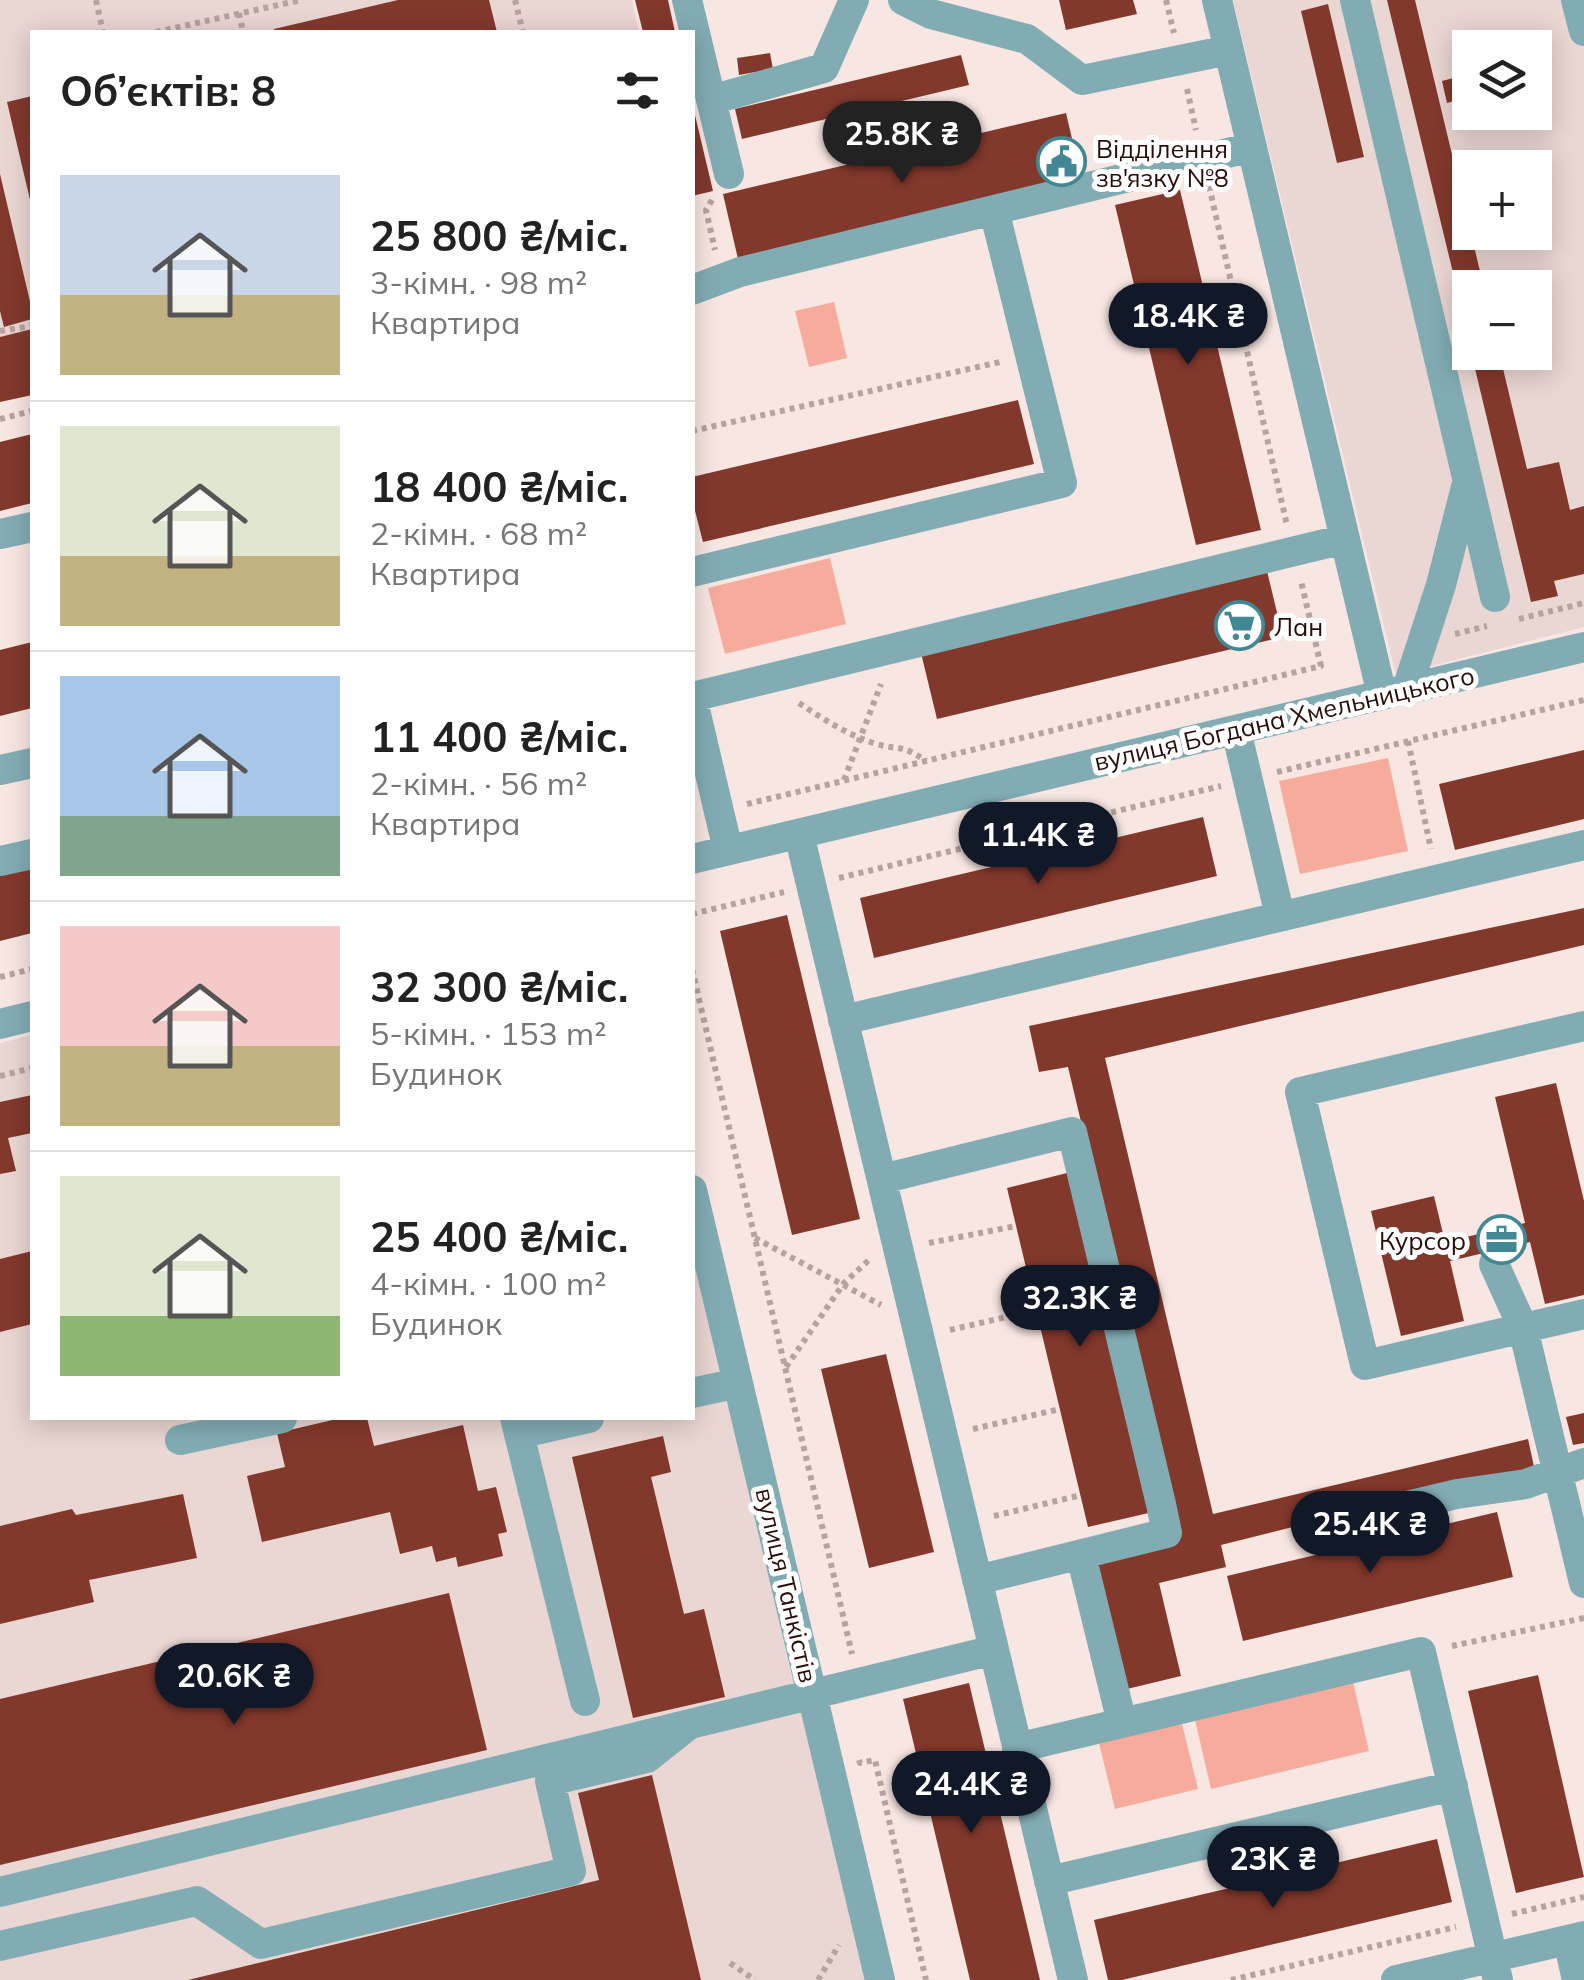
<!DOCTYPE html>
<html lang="uk">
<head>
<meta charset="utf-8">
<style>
	:root { --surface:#fff; --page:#f6f6f6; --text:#222; --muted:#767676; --line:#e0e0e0; --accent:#111827 }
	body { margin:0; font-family:Mulish,sans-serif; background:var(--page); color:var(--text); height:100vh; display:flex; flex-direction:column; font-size:38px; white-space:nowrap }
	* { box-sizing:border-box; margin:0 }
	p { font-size:32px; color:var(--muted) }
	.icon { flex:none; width:55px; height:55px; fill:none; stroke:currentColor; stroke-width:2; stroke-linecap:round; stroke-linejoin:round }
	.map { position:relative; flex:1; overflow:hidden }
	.drawer { position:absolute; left:30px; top:30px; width:665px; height:1390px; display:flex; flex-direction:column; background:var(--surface); border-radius:0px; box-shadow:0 5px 25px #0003 }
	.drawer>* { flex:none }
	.fabs { position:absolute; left:1452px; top:30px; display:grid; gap:20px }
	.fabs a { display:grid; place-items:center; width:100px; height:100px; border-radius:0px; background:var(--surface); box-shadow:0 5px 25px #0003; font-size:50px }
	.price { position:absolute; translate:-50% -85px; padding:0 22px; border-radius:35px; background:var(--accent); color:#fff; font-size:32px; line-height:65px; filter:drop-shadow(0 2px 5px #0008) }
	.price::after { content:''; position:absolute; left:50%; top:60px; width:30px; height:22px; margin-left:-15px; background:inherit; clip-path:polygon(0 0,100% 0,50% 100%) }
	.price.on { background:#222; color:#fff }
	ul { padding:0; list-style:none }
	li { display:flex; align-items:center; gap:30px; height:250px; padding:0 30px }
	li+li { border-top:2px solid var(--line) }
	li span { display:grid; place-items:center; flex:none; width:280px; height:200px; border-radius:0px; color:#555 }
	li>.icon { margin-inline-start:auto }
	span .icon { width:120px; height:120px; fill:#fffc; stroke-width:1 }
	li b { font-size:42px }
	h2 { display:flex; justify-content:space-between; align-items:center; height:120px; padding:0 30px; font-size:42px }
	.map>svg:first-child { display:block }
	.built { fill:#ead6d2; fill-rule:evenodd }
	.green { fill:#f6ab9d }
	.building { fill:#83382c }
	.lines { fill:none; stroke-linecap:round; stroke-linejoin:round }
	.path { stroke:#b7a29e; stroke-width:6; stroke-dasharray:5 5; stroke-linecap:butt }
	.minor { stroke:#82acb4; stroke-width:30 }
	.labels { text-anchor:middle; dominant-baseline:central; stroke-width:10; stroke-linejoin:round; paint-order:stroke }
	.poi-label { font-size:25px; fill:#290b07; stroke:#fff; text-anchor:start }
	.street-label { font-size:25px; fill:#290b07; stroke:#fff }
</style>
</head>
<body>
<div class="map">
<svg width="1584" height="1980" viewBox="0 0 1584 1980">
	<rect width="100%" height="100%" fill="#f8e6e2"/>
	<path class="built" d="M0 0H632L639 32H32V395L0 402Z
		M1233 0H1584V627L1396 675ZM1470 48H1535V112H1470ZM1470 168H1535V232H1470ZM1470 288H1535V352H1470Z
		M32 1035V1418H692L693 1236 869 1980H0V1043Z"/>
	<path class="green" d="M834 302 847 358 809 367 795 311Z
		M830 558 846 624 725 654 708 588Z
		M1388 758 1408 851 1300 874 1279 781Z
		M1353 1682 1369 1751 1211 1789 1195 1720Z
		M1181 1720 1198 1789 1115 1809 1098 1739Z"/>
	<path class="building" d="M398 0H489L497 32H274V29Z
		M635 0H668L675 32H643Z
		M1059 0H1133L1137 14 1066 30Z
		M1387 0H1415L1484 288H1470V343Z
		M1328 4 1364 157 1337 163 1301 11Z
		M770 53 773 69 739 75 737 58Z
		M961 55 969 85 742 139 735 109Z
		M1457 77 1462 99 1447 103 1442 81Z
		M32 96V203L31 204 7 102Z
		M694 111 713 191 692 196V112Z
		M1066 113 1081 177 738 259 723 194Z
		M0 174 32 310V319L4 327 0 311Z
		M1180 190 1261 530 1196 545 1115 205Z
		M32 329V395L0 402V337Z
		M1471 352H1499L1527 469 1559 462 1570 510 1584 506V574L1554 581 1558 596 1531 602Z
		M1018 400 1034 464 703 542 692 499V477Z
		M32 434V503L0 511V442Z
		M1267 571 1283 637 937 719 921 653Z
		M32 642V708L0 716V650Z
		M1584 750V819L1455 850 1439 784Z
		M1203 817 1217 876 874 958 860 898Z
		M32 864V933L0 941V871Z
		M1584 908V945L1105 1058 1213 1514 1528 1439 1535 1471 1392 1502 1221 1545 1226 1567 1159 1583 1181 1676 1127 1689 1096 1559 1180 1539 1068 1067 1039 1072 1029 1026Z
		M787 915 860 1219 792 1235 720 931Z
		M1556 1083 1584 1201V1295L1545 1304 1530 1242 1450 1261 1464 1321 1401 1336 1371 1211 1434 1196 1445 1242 1525 1223 1495 1097Z
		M32 1095V1133L8 1138 16 1171 0 1174V1102Z
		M1071 1172 1153 1512 1088 1527 1007 1188Z
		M32 1251V1324L0 1332V1259Z
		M886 1354 934 1552 869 1568 821 1369Z
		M1584 1413V1443L1573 1445 1566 1417Z
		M341 1418H367L374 1446 463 1425 478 1491 496 1487 507 1532 498 1534 503 1556 458 1567 456 1557 436 1562 432 1546 400 1554 390 1512 262 1542 247 1476 285 1467 277 1433Z
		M663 1436 671 1472 651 1477 684 1614 704 1609 725 1697 633 1718 572 1457Z
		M183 1494 197 1558 89 1580 94 1602 0 1624V1526L72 1509 76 1515Z
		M1497 1512 1513 1577 1243 1641 1227 1576Z
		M449 1593 487 1750 0 1865V1699Z
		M1538 1675 1584 1877 1516 1893 1468 1691Z
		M969 1683 1030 1938 1040 1980H970L903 1699Z
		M652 1775 701 1980H188L599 1880 578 1793Z
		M1437 1839 1452 1902 1122 1980H1108L1094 1920Z"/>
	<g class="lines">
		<path class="path" d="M96 0 103 32
			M515 0 523 32
			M1166 0 1174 33
			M239 13 243 32
			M156 32 301 0
			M1187 89 1196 130
			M1209 186 1287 525
			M712 200 706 210 715 250
			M0 331 32 326
			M0 419 32 411
			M692 431 1000 362
			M1519 619 1584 603
			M1455 634 1487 626
			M799 703C823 719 848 735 876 744 901 751 900 743 926 761
			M1408 741 1431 849
			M1277 772 1584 700
			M844 780 881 684
			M747 804 1321 666 1301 581
			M839 878 1221 786
			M692 914 784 892
			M692 969 852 1654
			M0 977 32 969
			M0 1076 32 1068
			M755 1238 881 1305
			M929 1243 1016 1226
			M950 1330 1037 1310
			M786 1367 844 1283 870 1259
			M973 1429 1060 1409
			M994 1516 1081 1495
			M1452 1646 1584 1618
			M859 1760 860 1763 875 1760 926 1980
			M1512 1914 1584 1897
			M730 1963 755 1980
			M818 1980 839 1945
			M1231 1980 1456 1927"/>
		<path class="minor" d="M687 0 729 174
			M903 0 931 14 1027 39 1082 80 1229 50
			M1217 0 1382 695
			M1355 0 1495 597
			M1576 0 1584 31
			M711 100 824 68 854 0
			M692 290 740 272 1252 147
			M0 534 32 527
			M692 572 1062 483 994 210
			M1407 689 1441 585 1466 487
			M1236 730 1280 916
			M0 770 32 763
			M799 834 1073 1980
			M728 850 692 697 1345 539
			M692 859 1584 647
			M0 861 32 854
			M843 1020 1584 845
			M0 1024 32 1016
			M1584 1026 1300 1092 1365 1365 1584 1314
			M882 1179 1072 1132 1161 1504 1167 1533 977 1580
			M692 1190 880 1980
			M1494 1264 1523 1328 1584 1583
			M692 1393 738 1383
			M515 1418 585 1701
			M519 1434 589 1418
			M180 1440 282 1418
			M1334 1523 1457 1494 1526 1484 1584 1463
			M1081 1555 1122 1723
			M1017 1748 1421 1652 1498 1980
			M1049 1881 1453 1786
			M0 1892 994 1650
			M1568 1940 1577 1980
			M0 1946 197 1901 261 1944 571 1871 550 1781 647 1758 686 1727
			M1396 1980 1584 1936"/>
	</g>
	<defs>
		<symbol id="civic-ring" viewBox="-11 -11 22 22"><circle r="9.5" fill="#fff" stroke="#428794" stroke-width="1.5"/><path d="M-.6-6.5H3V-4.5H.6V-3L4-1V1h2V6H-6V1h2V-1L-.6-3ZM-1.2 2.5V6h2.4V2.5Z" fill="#428794"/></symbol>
		<symbol id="supermarket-ring" viewBox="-11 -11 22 22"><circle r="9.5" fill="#fff" stroke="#428794" stroke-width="1.5"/><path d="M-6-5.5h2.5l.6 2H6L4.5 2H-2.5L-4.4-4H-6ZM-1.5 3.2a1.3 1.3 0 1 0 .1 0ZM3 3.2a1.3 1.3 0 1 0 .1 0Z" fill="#428794"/></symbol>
		<symbol id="office-ring" viewBox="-11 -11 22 22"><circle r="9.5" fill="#fff" stroke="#428794" stroke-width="1.5"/><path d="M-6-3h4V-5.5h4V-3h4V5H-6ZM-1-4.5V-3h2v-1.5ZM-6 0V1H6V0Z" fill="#428794"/></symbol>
	</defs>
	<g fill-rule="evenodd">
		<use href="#civic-ring" x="1034" y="134" width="55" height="55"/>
		<use href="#supermarket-ring" x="1212" y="598" width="55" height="55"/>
		<use href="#office-ring" x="1474" y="1212" width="55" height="55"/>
	</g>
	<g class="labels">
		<g class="poi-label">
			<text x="1096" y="148">Відділення<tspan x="1096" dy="29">зв'язку №8</tspan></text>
			<text x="1274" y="626">Лан</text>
			<text x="1466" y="1240" text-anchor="end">Курсор</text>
		</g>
		<g class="street-label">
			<text transform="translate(1284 718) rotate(-13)">вулиця Богдана Хмельницького</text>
			<text transform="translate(787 1585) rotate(77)">вулиця Танкістів</text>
		</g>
	</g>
</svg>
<div class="fabs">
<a><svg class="icon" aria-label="layers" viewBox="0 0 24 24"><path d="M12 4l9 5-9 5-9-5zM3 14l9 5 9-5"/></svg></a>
<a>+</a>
<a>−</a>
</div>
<b class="price on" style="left:902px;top:186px">25.8K ₴</b>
<b class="price" style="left:1188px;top:368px">18.4K ₴</b>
<b class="price" style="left:1038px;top:887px">11.4K ₴</b>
<b class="price" style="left:1080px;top:1350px">32.3K ₴</b>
<b class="price" style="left:1370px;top:1576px">25.4K ₴</b>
<b class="price" style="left:234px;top:1728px">20.6K ₴</b>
<b class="price" style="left:971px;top:1836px">24.4K ₴</b>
<b class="price" style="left:1273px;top:1911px">23K ₴</b>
<section class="drawer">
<h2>Об’єктів: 8<svg class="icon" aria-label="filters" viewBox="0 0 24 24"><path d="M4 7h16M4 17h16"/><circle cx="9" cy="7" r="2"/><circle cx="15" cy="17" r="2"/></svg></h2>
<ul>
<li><span style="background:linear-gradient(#c9d6e8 60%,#c2b280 0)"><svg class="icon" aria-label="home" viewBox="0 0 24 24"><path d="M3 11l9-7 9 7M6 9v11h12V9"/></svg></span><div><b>25 800 ₴/міс.</b><p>3-кімн. · 98 m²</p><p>Квартира</p></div></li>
<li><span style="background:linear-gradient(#dfe7d0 65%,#c2b280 0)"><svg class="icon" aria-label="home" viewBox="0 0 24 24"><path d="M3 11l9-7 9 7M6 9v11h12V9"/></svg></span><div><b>18 400 ₴/міс.</b><p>2-кімн. · 68 m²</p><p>Квартира</p></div></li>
<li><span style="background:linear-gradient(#a9c7e8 70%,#7fa58c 0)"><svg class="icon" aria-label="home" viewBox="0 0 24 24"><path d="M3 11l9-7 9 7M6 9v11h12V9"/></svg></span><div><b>11 400 ₴/міс.</b><p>2-кімн. · 56 m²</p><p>Квартира</p></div></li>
<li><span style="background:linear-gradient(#f6c9c9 60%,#c2b280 0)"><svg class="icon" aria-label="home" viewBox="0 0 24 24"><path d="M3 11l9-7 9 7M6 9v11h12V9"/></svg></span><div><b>32 300 ₴/міс.</b><p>5-кімн. · 153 m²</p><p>Будинок</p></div></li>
<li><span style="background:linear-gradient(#dfe7d0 70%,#8fb573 0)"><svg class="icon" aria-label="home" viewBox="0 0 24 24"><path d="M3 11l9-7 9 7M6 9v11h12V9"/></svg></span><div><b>25 400 ₴/міс.</b><p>4-кімн. · 100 m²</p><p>Будинок</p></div></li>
</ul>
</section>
</div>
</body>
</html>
